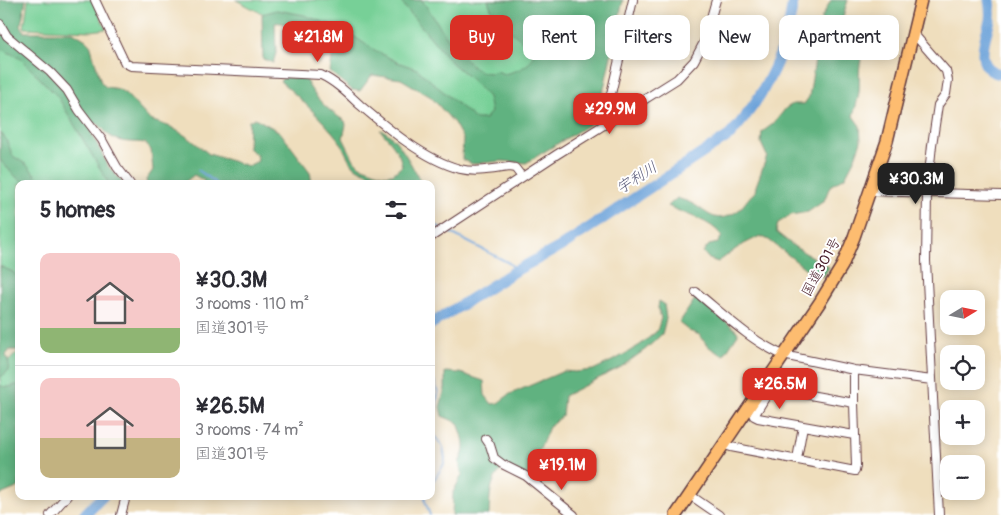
<!DOCTYPE html>
<html lang="en">
<head>
<meta charset="utf-8">
<style>
	:root { --surface:#fff; --page:#f7f7f7; --text:#2b2b33; --muted:#7c7c81; --line:#e1e1e2; --accent:#d93025 }
	body { margin:0; font-family:Pangolin,"Klee One",sans-serif; background:var(--page); color:var(--text); height:100vh; display:flex; flex-direction:column; font-size:19px; white-space:nowrap }
	* { box-sizing:border-box; margin:0 }
	p { font-size:16px; color:var(--muted) }
	.icon { flex:none; width:28px; height:28px; fill:none; stroke:currentColor; stroke-width:2; stroke-linecap:round; stroke-linejoin:round }
	.map { position:relative; flex:1; overflow:hidden }
	.side { position:absolute; left:15px; top:180px; width:420px; height:320px; display:flex; flex-direction:column; background:var(--surface); border-radius:10px; box-shadow:0 2px 12px #0003 }
	.side>* { flex:none }
	.top-card { position:absolute; left:450px; top:15px; width:475px; height:45px; display:flex; gap:10px }
	.needle { width:32px; rotate:80deg }
	.controls { position:absolute; left:940px; top:290px; display:grid; gap:10px }
	.controls a { display:grid; place-items:center; width:45px; height:45px; border-radius:10px; background:var(--surface); box-shadow:0 2px 12px #0003; font-size:25px }
	.price { position:absolute; translate:-50% -42px; padding:0 11px; border-radius:10px; background:var(--accent); color:#fff; font-size:16px; line-height:32px; filter:drop-shadow(0 1px 2px #0008) }
	.price::after { content:''; position:absolute; left:50%; top:30px; width:15px; height:11px; margin-left:-8px; background:inherit; clip-path:polygon(0 0,100% 0,50% 100%) }
	.price.on { background:#222; color:#fff }
	ul { padding:0; list-style:none }
	li { display:flex; align-items:center; gap:15px; height:125px; padding:0 25px }
	li+li { border-top:1px solid var(--line) }
	li span { display:grid; place-items:center; flex:none; width:140px; height:100px; border-radius:10px; color:#555 }
	li>.icon { margin-inline-start:auto }
	span .icon { width:60px; height:60px; fill:#fffc; stroke-width:1 }
	li b { font-size:21px }
	h2 { display:flex; justify-content:space-between; align-items:center; height:60px; padding:0 25px; font-size:21px }
	.pill { padding:0 18px; border-radius:10px; background:var(--surface); box-shadow:0 2px 12px #0003; font-size:18px; line-height:45px }
	.pill.on { background:var(--accent); color:#fff }
	.map>svg:first-child { display:block }
	.green { fill:#77d097; stroke:#607861 }
	.forest { fill:#61b280; stroke:#566856 }
	.lines { fill:none; stroke-linecap:round; stroke-linejoin:round }
	.stream { stroke:#6ca2d9; stroke-width:2 }
	.river { stroke:#6ca2d9; stroke-width:11 }
	.minor-casing { stroke:#633c41; stroke-width:10 }
	.highway-casing { stroke:#633c41; stroke-width:14 }
	.minor { stroke:#fff; stroke-width:8 }
	.highway { stroke:#fdbc6f; stroke-width:11 }
	.labels { text-anchor:middle; dominant-baseline:central; stroke-width:4; stroke-linejoin:round; paint-order:stroke }
	.street-label { font-size:14px; fill:#4a1f2b; stroke:#fff }
	.water-label { font-size:15px; font-style:italic; fill:#595a79; stroke:#fff }
</style>
</head>
<body>
<div class="map">
<svg width="1001" height="515" viewBox="0 0 1001 515">
	<rect width="100%" height="100%" fill="#fff"/>
	<filter id="ink" filterUnits="userSpaceOnUse"><feTurbulence type="fractalNoise" baseFrequency=".02" numOctaves="2"/><feDisplacementMap in="SourceGraphic" scale="10" xChannelSelector="R" yChannelSelector="G"/><feConvolveMatrix kernelMatrix="1 2 1 2 8 2 1 2 1" color-interpolation-filters="sRGB"/></filter>
	<filter id="wash" filterUnits="userSpaceOnUse"><feTurbulence type="fractalNoise" baseFrequency=".0096" numOctaves="4" result="noise"/><feDisplacementMap in="SourceGraphic" scale="20" xChannelSelector="R" yChannelSelector="G"/><feGaussianBlur stdDeviation="1.12" result="paint"/><feColorMatrix in="noise" values="0 0 0 0 0 0 0 0 0 0 0 0 0 0 0 0 0 1.4 0 .05"/><feComposite in="paint" operator="in"/></filter>
	<g filter="url(#wash)">
		<rect width="100%" height="100%" fill="#efdebd"/>
		<path class="green" d="M28 0H93L106 29 91 31 24 28Z
			M236 0H505L537 43 535 67 482 125 371 55 257 11Z
			M0 36 61 95 115 184H19V286L0 276Z
			M19 351V394L0 391C0 367 2 368 19 351Z"/>
		<path class="forest" d="M0 0H26L21 25 24 32H73L86 40 90 44 101 82 106 87 119 89 126 94 150 120 171 127 189 138 209 154 248 166 258 161 257 155 248 148 249 121 255 118 280 132 310 172 312 184H205L203 180 194 175 185 182 179 184H147L146 180 153 170 151 150 145 143C134 141 120 144 110 136 104 132 102 125 95 123L91 132 108 166 124 184H109L58 97 19 57 0 49Z
			M401 0H422L449 40 472 66 482 72 491 73 497 71 504 74C517 71 534 66 533 51 515 31 496 28 488 0H623L603 93 601 117 526 163 502 161 472 164 462 159 463 139 454 123 431 97 401 79 372 75 360 91 352 90 330 72 333 51 332 42C323 35 312 36 301 32 292 29 285 21 275 23L276 53 273 63 263 59 262 14 277 10 304 15 343 29 371 48 397 62 417 69 475 119H485L491 112 488 97 471 79 452 63 404 6Z
			M831 0H848L835 44 841 51 858 55 861 60C858 71 860 81 859 92 858 100 855 109 853 116L860 126 861 141 855 158 845 177 830 186 824 201 808 212 791 215 778 223 776 232 795 247 829 267 824 276H815L769 240 760 236 740 246 718 262 709 259 703 252 709 245 718 243 722 236C711 220 685 215 668 206L677 198C682 200 688 201 693 204 709 213 715 225 736 212 743 208 747 198 755 192L756 186 767 156 761 143 762 132 773 124 786 108 793 104H804L809 97 822 17Z
			M284 77 305 79C315 98 327 110 345 121L346 125 343 138 354 160 360 166 384 175 393 174 402 166C400 151 390 141 380 130 396 132 414 170 422 184H382C380 174 363 174 354 166 347 159 344 147 338 139 321 118 301 99 280 81Z
			M0 132 6 139 13 156 27 165 43 184H26L16 177 0 160Z
			M0 266 13 272 19 279V350H10L6 355 9 363 8 371 1 377 0 380Z
			M695 299 701 300 737 331 738 334 724 355C714 352 705 345 700 335L689 331 679 323Z
			M659 301 664 304 666 319 662 334 646 349 621 367 564 396 562 416 549 427 530 473 519 475 502 469C489 482 490 497 489 515H452L453 492 462 475 459 462C468 448 463 437 458 423L442 416 440 407 445 388V372L460 373 484 381 485 395 492 404 498 403 510 394 564 371 575 372 593 370 618 358 640 345 657 331 661 318 658 308Z
			M19 384V487L0 495V385C6 389 13 386 19 384Z"/>
		<g class="lines">
			<path class="stream" d="M198 170 217 184
				M431 226 436 225 441 228
				M445 230 509 263 517 270
				M431 372 438 392 433 431 436 438 443 447 445 459 443 466 431 484
				M425 496V501L430 515"/>
			<path class="river" d="M989 0C990 8 992 16 989 24 984 41 974 70 1001 74
				M431 324 517 270 560 247 730 135C764 97 787 52 793 0
				M84 515 103 496"/>
		</g>
	</g>
	<g filter="url(#ink)">
		<g class="lines">
			<defs>
				<path id="minor" d="M95 0 123 59 125 63 131 66 321 75C336 82 348 94 360 105 387 128 425 160 460 169 476 173 493 169 509 167L515 168 522 177
					M0 24 7 36 50 72 67 90 79 110 102 140 117 167 130 184
					M913 33 946 71 948 80 946 94 938 105 932 145 927 193 926 261 939 515
					M610 122 607 111 633 0
					M869 191 1001 195
					M431 237 556 155 677 79 694 61 704 42 716 0
					M696 292C723 314 751 341 783 355L854 370 932 380
					M854 403 771 388 754 416 758 418 854 435
					M486 439 490 445 494 458 502 464 526 476 574 515
					M725 445 731 447 855 471 856 466 854 403V370
					M797 459 803 426
					M690 495 719 515
					M50 515 67 496
					M121 515 126 496"/>
				<path id="highway" d="M676 515 820 302 842 266 854 237 887 141 921 0"/>
			</defs>
			<use href="#minor" class="minor-casing"/>
			<use href="#highway" class="highway-casing"/>
			<use href="#minor" class="minor"/>
			<use href="#highway" class="highway"/>
		</g>
	</g>
	<g class="labels">
		<g class="street-label">
			<text transform="translate(821 267) rotate(-61)">国道301号</text>
		</g>
		<g class="water-label">
			<text transform="translate(637 178) rotate(-33)">宇利川</text>
		</g>
	</g>
</svg>
<div class="controls">
<a><svg class="needle" viewBox="-14 -14 28 28"><path d="M0-13l5 13h-10z" fill="#e53935"/><path d="M0 13l5-13h-10z" fill="#7c7c81"/></svg></a>
<a><svg class="icon" aria-label="locate" viewBox="0 0 24 24"><circle cx="12" cy="12" r="6"/><path d="M12 2v4M12 18v4M2 12h4M18 12h4"/></svg></a>
<a>+</a>
<a>−</a>
</div>
<b class="price" style="left:318px;top:63px">¥21.8M</b>
<b class="price" style="left:610px;top:135px">¥29.9M</b>
<b class="price on" style="left:916px;top:205px">¥30.3M</b>
<b class="price" style="left:780px;top:410px">¥26.5M</b>
<b class="price" style="left:562px;top:491px">¥19.1M</b>
<div class="top-card">
<a class="pill on">Buy</a>
<a class="pill">Rent</a>
<a class="pill">Filters</a>
<a class="pill">New</a>
<a class="pill">Apartment</a>
</div>
<section class="side">
<h2>5 homes<svg class="icon" aria-label="filters" viewBox="0 0 24 24"><path d="M4 7h16M4 17h16"/><circle cx="9" cy="7" r="2"/><circle cx="15" cy="17" r="2"/></svg></h2>
<ul>
<li><span style="background:linear-gradient(#f6c9c9 75%,#8fb573 0)"><svg class="icon" aria-label="home" viewBox="0 0 24 24"><path d="M3 11l9-7 9 7M6 9v11h12V9"/></svg></span><div><b>¥30.3M</b><p>3 rooms · 110 m²</p><p>国道301号</p></div></li>
<li><span style="background:linear-gradient(#f6c9c9 60%,#c2b280 0)"><svg class="icon" aria-label="home" viewBox="0 0 24 24"><path d="M3 11l9-7 9 7M6 9v11h12V9"/></svg></span><div><b>¥26.5M</b><p>3 rooms · 74 m²</p><p>国道301号</p></div></li>
</ul>
</section>
</div>
</body>
</html>
